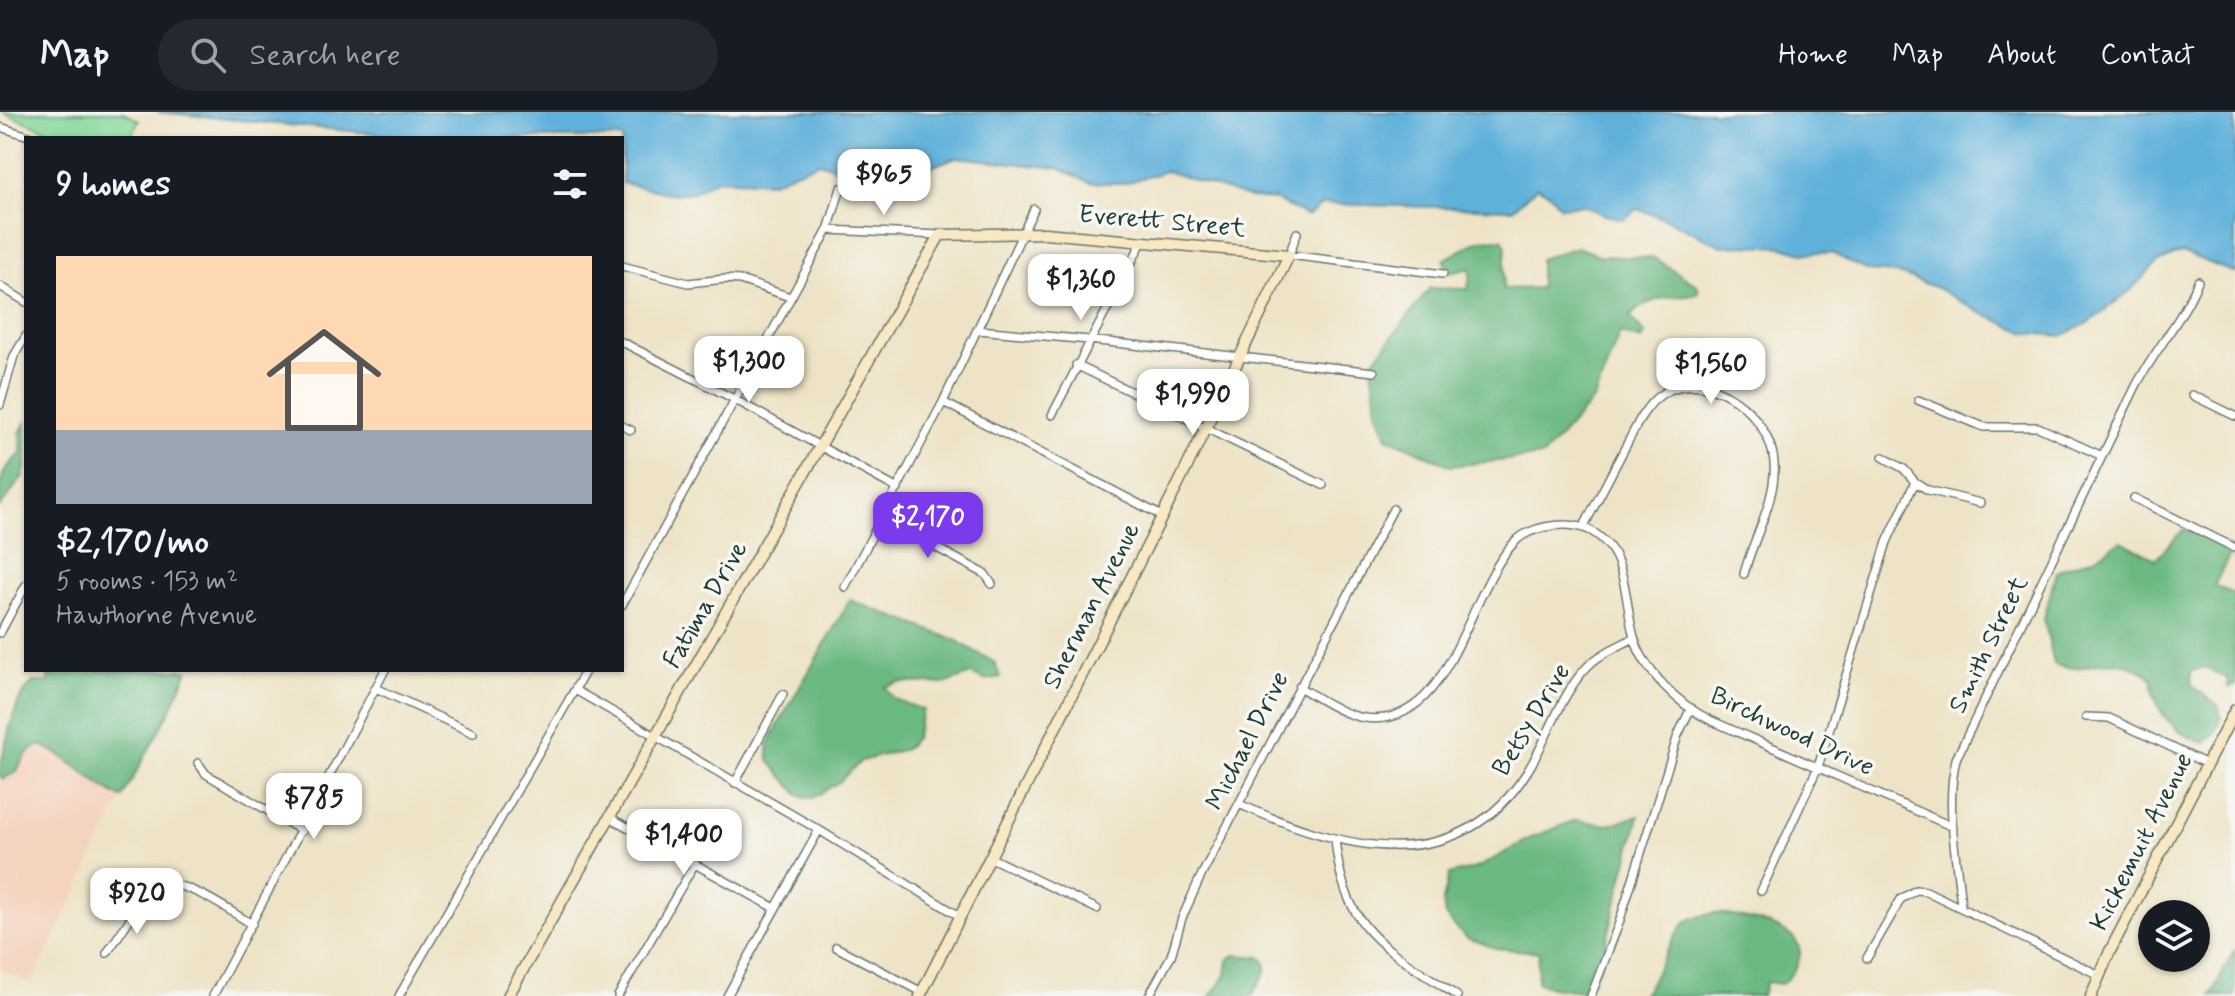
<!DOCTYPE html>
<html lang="en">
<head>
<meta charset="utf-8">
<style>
	:root { --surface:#171b24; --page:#242831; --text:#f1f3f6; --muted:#9ea1a6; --line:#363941; --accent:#7c3aed }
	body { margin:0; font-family:Mynerve,sans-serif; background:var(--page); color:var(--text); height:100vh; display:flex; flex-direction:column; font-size:30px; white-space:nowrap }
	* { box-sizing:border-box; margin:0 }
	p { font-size:26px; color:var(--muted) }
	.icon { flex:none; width:44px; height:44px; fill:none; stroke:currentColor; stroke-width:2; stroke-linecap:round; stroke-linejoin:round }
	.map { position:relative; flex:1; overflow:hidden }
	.details { position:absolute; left:24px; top:24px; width:600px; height:536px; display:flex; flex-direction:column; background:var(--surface); border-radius:0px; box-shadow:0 2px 6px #0004 }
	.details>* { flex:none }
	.tools { position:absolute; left:2138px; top:788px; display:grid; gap:16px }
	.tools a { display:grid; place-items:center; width:72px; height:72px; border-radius:50%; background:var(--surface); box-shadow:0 2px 6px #0004; font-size:40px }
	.price { position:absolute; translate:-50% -68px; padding:0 18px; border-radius:16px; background:#fff; color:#222; font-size:26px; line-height:52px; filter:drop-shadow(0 2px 4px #0008) }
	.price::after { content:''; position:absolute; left:50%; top:48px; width:24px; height:18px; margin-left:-12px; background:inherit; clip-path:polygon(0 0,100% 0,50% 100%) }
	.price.active { background:var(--accent); color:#fff }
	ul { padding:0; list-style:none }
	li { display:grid; align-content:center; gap:16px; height:424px; padding:0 32px }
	li span { display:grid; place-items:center; height:248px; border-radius:0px; color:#555 }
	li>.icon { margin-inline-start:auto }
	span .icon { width:144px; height:144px; fill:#fffc; stroke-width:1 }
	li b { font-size:34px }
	h2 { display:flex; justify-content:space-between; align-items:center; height:96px; padding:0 32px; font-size:34px }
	header { display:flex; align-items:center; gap:48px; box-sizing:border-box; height:112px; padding:0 40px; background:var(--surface); border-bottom:2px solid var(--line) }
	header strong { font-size:38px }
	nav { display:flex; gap:44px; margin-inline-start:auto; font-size:28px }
	.search { width:560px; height:72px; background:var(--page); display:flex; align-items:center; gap:20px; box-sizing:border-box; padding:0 28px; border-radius:44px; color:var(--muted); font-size:30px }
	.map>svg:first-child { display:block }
	.built { fill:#f4d3bf }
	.green { fill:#83d89a; stroke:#518a67; stroke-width:2 }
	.forest { fill:#6ab882; stroke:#447a5b; stroke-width:2 }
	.water { fill:#5eb1da; stroke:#3e7787; stroke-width:2 }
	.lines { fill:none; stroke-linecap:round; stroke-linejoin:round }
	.street-casing { stroke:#677767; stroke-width:10 }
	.secondary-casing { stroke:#677767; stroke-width:13 }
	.street { stroke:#fff; stroke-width:7 }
	.secondary { stroke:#f8e8c3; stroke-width:10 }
	.labels { text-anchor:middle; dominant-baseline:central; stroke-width:7; stroke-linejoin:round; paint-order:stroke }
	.street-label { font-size:26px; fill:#1f3d34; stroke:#f6f6f2 }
</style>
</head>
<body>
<header>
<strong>Map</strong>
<div class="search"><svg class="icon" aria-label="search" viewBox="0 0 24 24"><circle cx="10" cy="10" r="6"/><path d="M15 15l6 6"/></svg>Search here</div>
<nav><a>Home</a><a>Map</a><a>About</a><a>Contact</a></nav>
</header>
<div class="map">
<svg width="2235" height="884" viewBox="0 0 2235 884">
	<rect width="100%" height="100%" fill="#f6f6f2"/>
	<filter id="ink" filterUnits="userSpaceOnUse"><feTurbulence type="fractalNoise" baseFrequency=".0125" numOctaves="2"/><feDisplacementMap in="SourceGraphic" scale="16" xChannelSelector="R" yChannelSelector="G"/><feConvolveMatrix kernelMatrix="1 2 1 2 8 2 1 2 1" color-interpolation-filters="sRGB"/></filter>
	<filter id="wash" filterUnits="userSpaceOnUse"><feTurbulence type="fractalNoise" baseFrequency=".006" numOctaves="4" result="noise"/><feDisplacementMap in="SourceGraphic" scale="32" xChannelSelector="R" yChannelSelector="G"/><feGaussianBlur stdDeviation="1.8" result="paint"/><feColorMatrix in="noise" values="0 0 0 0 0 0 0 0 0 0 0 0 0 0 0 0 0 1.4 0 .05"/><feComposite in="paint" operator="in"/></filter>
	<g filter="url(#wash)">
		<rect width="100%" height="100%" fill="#eee3c6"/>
		<path class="built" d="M40 633 55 638 109 679 122 686 32 871 0 858V664L3 666 16 660 28 640Z"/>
		<path class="green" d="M2 0H123L139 9 130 26H66Z"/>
		<path class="forest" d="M1502 127 1506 134 1503 177 1540 176V147L1577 135 1600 144 1654 146 1698 174V182C1673 185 1647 184 1630 205L1645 222 1642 228 1620 221 1594 287 1543 344 1451 354 1387 325 1377 298 1372 251 1430 176 1468 177 1471 156 1449 161 1444 148 1479 128Z
			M26 309V351L23 364 0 395C0 365 0 360 21 341L20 321Z
			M2183 418 2201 422 2233 437 2214 474 2235 482V573L2228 575 2227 566 2206 556 2191 559 2192 574 2218 593 2222 607 2215 621 2204 631C2176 622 2151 598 2153 567 2109 531 2088 567 2054 552L2044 507 2056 460 2063 456 2094 446 2121 429 2155 447Z
			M850 488 955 528 995 551 1000 565 985 568 971 562 944 572 900 570 885 575 894 587 923 598 915 626 905 637 861 649 839 670 813 686 799 683 769 649 768 634 774 620Z
			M49 558H188L170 599 122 686C93 672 71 645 40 633L28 640 16 660 3 667 0 664C0 650 12 605 18 591 21 583 28 576 33 570H48Z
			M1639 704 1600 854 1582 879 1551 875 1537 870 1539 840 1495 836 1467 826 1445 804 1443 789 1449 763 1479 755 1533 725 1576 708 1607 713Z
			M1715 801C1738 805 1808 813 1799 847 1796 857 1789 866 1781 872L1766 870 1762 884H1642C1655 867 1674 817 1689 808 1696 804 1707 803 1715 801Z
			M2235 837V884H2211Z
			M1234 843 1260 845 1265 850 1266 859 1252 884H1211L1226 863 1228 848Z"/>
		<path class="water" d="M158 0H2235V161L2184 141 2174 143 2157 151 2131 178 2090 210 2062 224 2026 221 1979 200 1937 176 1896 161 1867 159 1832 141H1803L1783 135 1748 133 1722 134 1666 107 1637 97 1624 107 1605 103 1583 93 1560 95 1550 82 1537 75 1513 97 1323 92 1307 104 1275 88 1250 86 1166 59 1126 71H1091L1058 56 956 45 931 55 866 62 841 58 819 50 772 70 717 67 693 80 672 82 622 71V26H419Z"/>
	</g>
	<g filter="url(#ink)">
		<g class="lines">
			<defs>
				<path id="street" d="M0 15 35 26
					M828 118 940 123
					M1297 121 1289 143 1443 162
					M622 154 688 171 725 167 740 168 790 185
					M0 174 26 190
					M979 218 1089 228 1374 260
					M622 230 734 287 898 377
					M1076 253 1323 373
					M2192 283 2235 304
					M1918 288 1984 315H2038L2102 344
					M943 290 1162 404
					M0 293 14 244 26 224
					M1052 303 1141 132
					M622 314 631 318
					M1883 345 1904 357 1915 370 1928 378 1980 391
					M2134 386 2235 436
					M882 406 985 462 992 472
					M1583 416 1641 305C1648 294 1655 285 1667 279 1714 257 1770 304 1774 350 1777 388 1753 426 1744 462
					M845 475 943 290 1034 97
					M622 493 828 118 841 76
					M0 521 26 473
					M1299 575C1319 586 1342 603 1365 606 1454 618 1467 473 1518 427 1525 421 1536 417 1545 415 1559 412 1574 412 1587 417 1630 437 1623 487 1634 525 1643 558 1679 593 1710 608L1953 715
					M376 576 473 621
					M575 578 819 718 961 805
					M2086 605 2109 606 2207 652
					M198 651 206 662 302 719
					M735 671 783 582
					M1239 692C1338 736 1457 771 1527 660 1548 627 1560 583 1587 555 1599 542 1619 534 1634 526
					M609 705 775 796
					M1335 727C1344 822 1386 835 1457 884
					M991 746 1097 797
					M1761 779 1818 655 1887 430 1915 370
					M1961 794C1957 747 1945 693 1956 647L2135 276C2153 240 2184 206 2198 169
					M836 835 922 880
					M107 841 142 789 160 771C188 769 228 798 252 812
					M1867 846 1901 787 1916 778 1926 779 2099 863
					M213 884 385 558
					M399 884 586 558
					M618 884 694 753
					M727 884 819 718
					M1149 884 1171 844 1182 806 1200 766 1393 397
					M1591 884 1619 811 1678 623 1691 596"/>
				<path id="secondary" d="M508 884 940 123 1045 121 1289 143 1182 365 920 884
					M2091 884 2110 839 2235 598"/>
			</defs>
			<use href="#street" class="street-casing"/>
			<use href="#secondary" class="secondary-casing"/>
			<use href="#street" class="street"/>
			<use href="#secondary" class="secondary"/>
		</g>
	</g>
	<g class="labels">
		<g class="street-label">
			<text transform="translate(1162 110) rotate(5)">Everett Street</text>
			<text transform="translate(706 493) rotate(-60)">Fatima Drive</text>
			<text transform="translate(1092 494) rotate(-63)">Sherman Avenue</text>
			<text transform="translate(1989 533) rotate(-64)">Smith Street</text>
			<text transform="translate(1532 608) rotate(-59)">Betsy Drive</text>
			<text transform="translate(1792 620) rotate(25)">Birchwood Drive</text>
			<text transform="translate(1248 629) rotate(-63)">Michael Drive</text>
			<text transform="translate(2142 730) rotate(-63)">Kickemuit Avenue</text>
		</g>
	</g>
</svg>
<div class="tools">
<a><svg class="icon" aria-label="layers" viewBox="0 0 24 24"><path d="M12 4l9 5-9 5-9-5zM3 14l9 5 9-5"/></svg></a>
</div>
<b class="price" style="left:884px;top:105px">$965</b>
<b class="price" style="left:1081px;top:210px">$1,360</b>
<b class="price" style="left:749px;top:292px">$1,300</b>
<b class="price" style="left:1711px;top:294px">$1,560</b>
<b class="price" style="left:1193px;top:325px">$1,990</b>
<b class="price active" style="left:928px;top:448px">$2,170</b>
<b class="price" style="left:314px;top:729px">$785</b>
<b class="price" style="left:684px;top:765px">$1,400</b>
<b class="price" style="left:137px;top:824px">$920</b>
<section class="details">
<h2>9 homes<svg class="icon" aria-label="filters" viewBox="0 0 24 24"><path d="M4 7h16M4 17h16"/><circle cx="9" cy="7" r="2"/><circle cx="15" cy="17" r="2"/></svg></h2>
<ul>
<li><span style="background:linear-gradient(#ffd9b3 70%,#9aa5b1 0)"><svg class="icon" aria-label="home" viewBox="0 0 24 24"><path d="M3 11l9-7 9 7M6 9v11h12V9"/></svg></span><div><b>$2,170/mo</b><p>5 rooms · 153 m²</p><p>Hawthorne Avenue</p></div></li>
</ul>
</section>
</div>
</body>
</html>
